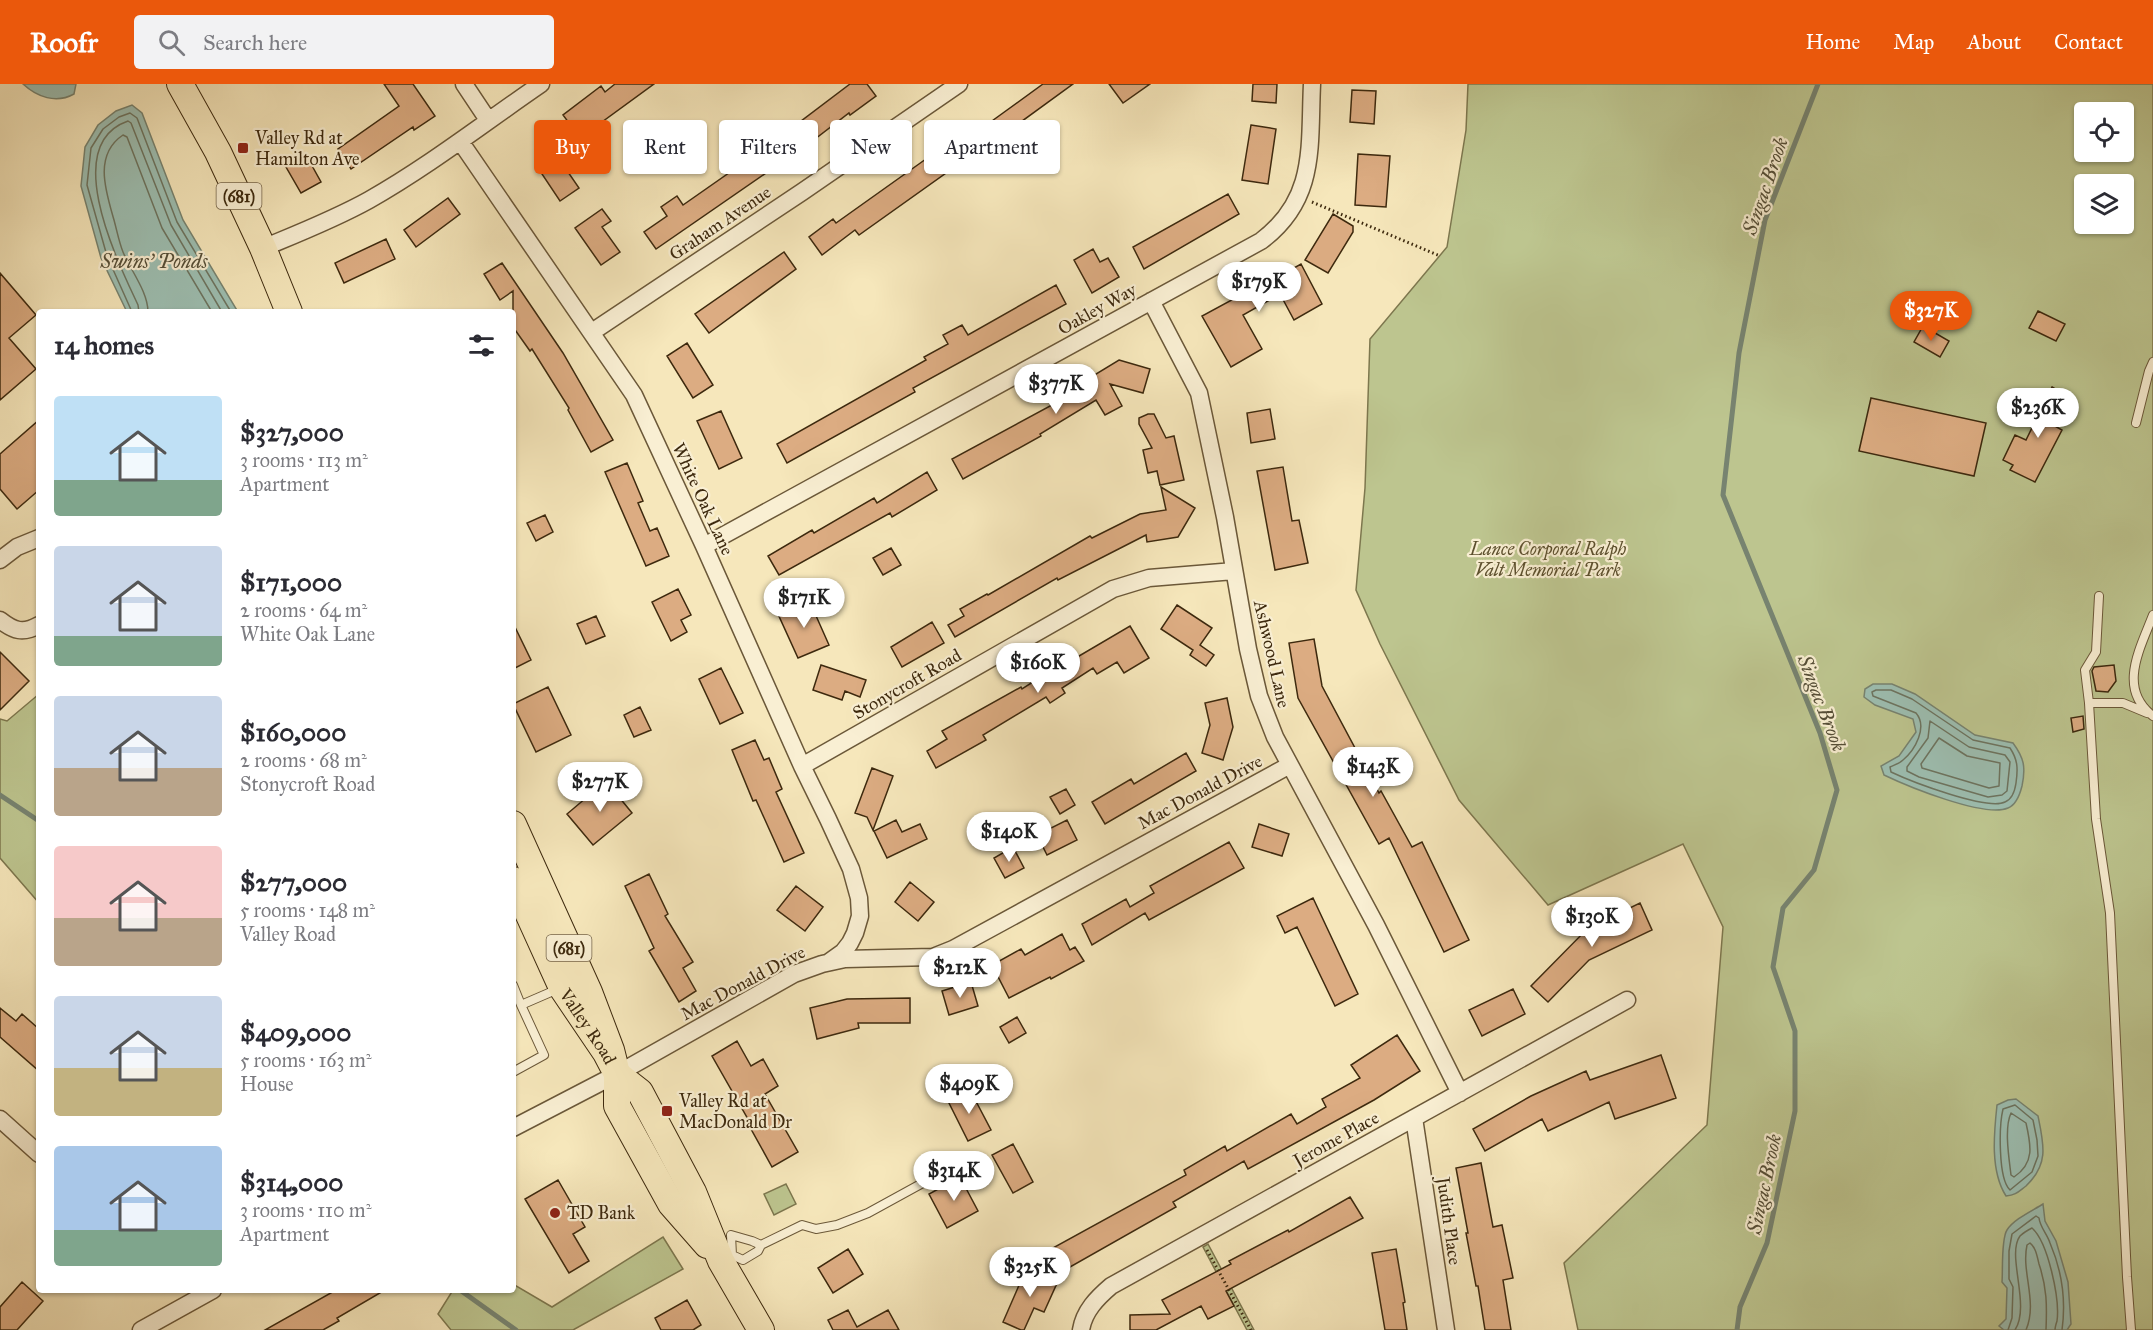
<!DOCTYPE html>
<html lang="en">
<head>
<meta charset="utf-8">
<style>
	:root { --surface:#fff; --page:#f2f2f3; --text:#2b2b33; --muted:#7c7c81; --accent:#ea580c }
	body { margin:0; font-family:"IM FELL Great Primer",serif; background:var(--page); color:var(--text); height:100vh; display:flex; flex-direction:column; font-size:22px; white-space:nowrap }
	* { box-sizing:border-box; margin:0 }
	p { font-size:20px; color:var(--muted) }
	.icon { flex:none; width:33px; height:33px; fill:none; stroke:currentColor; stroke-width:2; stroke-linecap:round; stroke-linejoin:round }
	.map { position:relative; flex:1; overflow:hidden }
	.drawer { position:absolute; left:36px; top:225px; width:480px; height:984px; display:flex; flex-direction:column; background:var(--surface); border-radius:6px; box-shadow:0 2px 4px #0004 }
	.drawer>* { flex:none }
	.hud { position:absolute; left:534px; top:36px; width:570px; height:54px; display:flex; gap:12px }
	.buttons { position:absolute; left:2074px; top:18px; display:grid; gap:12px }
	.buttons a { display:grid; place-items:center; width:60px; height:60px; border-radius:6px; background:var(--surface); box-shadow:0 2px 4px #0004; font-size:30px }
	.price { position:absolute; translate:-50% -51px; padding:0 14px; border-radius:21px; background:#fff; color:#222; font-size:20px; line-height:39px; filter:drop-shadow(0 2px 3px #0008) }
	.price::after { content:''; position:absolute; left:50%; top:36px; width:18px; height:14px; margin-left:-9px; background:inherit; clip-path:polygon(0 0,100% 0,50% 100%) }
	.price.selected { background:var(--accent); color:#fff }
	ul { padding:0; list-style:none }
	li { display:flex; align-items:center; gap:18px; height:150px; padding:0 18px }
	li span { display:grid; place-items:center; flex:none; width:168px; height:120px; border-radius:6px; color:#555 }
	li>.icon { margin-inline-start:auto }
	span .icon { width:72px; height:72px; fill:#fffc; stroke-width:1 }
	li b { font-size:26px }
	h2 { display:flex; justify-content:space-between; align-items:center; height:72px; padding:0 18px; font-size:26px }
	.chip { padding:0 21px; border-radius:6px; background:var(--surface); box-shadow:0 2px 4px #0004; font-size:21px; line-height:54px }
	.chip.selected { background:var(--accent); color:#fff }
	header { display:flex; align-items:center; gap:36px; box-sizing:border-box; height:84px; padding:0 30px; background:var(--accent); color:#fff }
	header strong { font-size:28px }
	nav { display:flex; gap:33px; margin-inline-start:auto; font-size:21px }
	.search { width:420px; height:54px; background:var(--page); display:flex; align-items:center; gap:15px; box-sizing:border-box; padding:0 21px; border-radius:6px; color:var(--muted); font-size:22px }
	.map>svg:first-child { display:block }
	.green { fill:#bdc58f; stroke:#7d774e; stroke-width:1.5; fill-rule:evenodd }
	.water { fill:#9dbfb2; stroke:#778370; stroke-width:1.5 }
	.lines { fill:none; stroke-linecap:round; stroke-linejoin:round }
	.shore { stroke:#6d7460; stroke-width:1.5 }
	.stream { stroke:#778370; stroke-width:5 }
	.building { fill:#dcac82; stroke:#3d290e; stroke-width:1.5 }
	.service-casing { stroke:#6b5839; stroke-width:10 }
	.minor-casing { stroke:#6b5839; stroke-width:19 }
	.primary-casing { stroke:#3d290e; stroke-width:28 }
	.path { stroke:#3d290e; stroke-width:3; stroke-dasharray:1.5 3; stroke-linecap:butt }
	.service { stroke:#f9efd3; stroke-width:8 }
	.minor { stroke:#f9efd3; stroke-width:16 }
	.primary { stroke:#f6e7bb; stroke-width:26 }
	.poi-dot { fill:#8f2418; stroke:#f9efd3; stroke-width:2 }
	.labels { text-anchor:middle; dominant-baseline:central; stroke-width:4.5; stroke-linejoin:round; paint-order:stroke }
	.shield { fill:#f9efd3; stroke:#756449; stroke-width:1.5 }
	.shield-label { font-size:16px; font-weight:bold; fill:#3d290e }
	.poi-label { font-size:18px; fill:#3d290e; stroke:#f9efd3; text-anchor:start }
	.street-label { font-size:18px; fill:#3d290e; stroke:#f9efd3 }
	.park-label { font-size:18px; font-style:italic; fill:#5d502e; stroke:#f9efd3 }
	.water-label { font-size:20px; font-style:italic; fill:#554e37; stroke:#f9efd3 }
</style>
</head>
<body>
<header>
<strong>Roofr</strong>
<div class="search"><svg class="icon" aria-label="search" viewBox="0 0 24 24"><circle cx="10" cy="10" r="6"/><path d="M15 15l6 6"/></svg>Search here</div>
<nav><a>Home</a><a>Map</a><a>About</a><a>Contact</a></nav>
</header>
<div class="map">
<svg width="2153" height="1246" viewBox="0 0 2153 1246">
	<rect width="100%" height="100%" fill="#f6e7bb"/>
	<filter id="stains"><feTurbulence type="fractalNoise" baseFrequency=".00333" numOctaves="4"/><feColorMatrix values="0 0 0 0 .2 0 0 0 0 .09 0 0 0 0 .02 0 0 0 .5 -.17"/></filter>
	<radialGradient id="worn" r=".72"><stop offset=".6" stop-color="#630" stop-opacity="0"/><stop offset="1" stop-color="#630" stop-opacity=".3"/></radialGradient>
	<path class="green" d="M1468 0H2153V1246H1578L1564 1179 1707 1041 1723 843 1683 760 1548 821 1459 716 1380 560 1356 506 1365 404 1370 255 1447 163 1466 46ZM2085 28H2124V68H2085ZM2085 100H2124V140H2085Z
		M39 610V819L0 774V635L7 637Z
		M786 1100 796 1120 774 1131 764 1110Z
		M663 1153 683 1185 573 1246H451L438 1230 453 1206H513V1200L552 1223Z
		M1208 1160 1254 1246H1247L1203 1163Z"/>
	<path class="water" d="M23 0H76L74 10C56 20 37 13 23 0Z
		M132 21 142 29 183 136 238 228H127L101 174 81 102 85 63 98 41 116 27Z
		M1873 600H1892L1915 610 1975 651 2013 659C2024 674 2026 683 2022 702 2020 710 2016 721 2008 724 1984 734 1907 702 1884 691L1881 682 1899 672 1916 648 1913 635 1875 621 1864 613 1865 605Z
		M2016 1015 2038 1032C2044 1061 2049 1080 2026 1102 2018 1108 2016 1111 2006 1112 1990 1087 1994 1049 1997 1021L2008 1016Z
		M2043 1120 2045 1137 2056 1157 2068 1198 2071 1240 2067 1246H2004L1999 1242 2006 1235 2007 1204 2002 1198C2003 1186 2001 1155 2007 1146 2014 1135 2032 1127 2043 1120Z"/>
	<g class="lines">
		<path class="shore" d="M132 228 107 172 87 101 91 64 103 45 119 33 130 29 137 34 177 138 231 228
			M139 228 138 221C119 180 59 61 128 37L131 39 171 141 222 228
			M148 228C148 208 131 187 123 168 119 158 117 147 114 136 106 108 93 71 123 51L127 53 162 144 212 228
			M1876 606H1891L1912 615 1973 656 2010 664C2018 676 2018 685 2016 699 2015 706 2013 715 2005 718 1987 727 1910 697 1891 688L1890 683C1894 681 1899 680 1903 676 1915 666 1928 643 1916 629L1873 612 1872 608Z
			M1930 637 1969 663 2005 671 2010 678 2007 707 2002 711 1988 713 1919 693 1907 687V683L1928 654Z
			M1939 654 1967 672 2000 679 1999 702 1989 704 1922 684 1921 680Z
			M2015 1021 2033 1036 2037 1056 2038 1072 2032 1088 2010 1106C1998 1095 1999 1042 2003 1025Z
			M2011 1029 2026 1039C2031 1061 2035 1079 2014 1093L2011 1091C2009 1074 2004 1044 2011 1029Z
			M2008 1246 2012 1234 2013 1203 2009 1195V1167L2012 1150 2036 1132 2039 1134C2040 1143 2047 1150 2050 1159 2062 1187 2066 1217 2062 1246
			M2015 1246C2031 1221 2006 1171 2020 1152 2023 1149 2028 1146 2032 1144 2048 1158 2060 1215 2057 1237 2056 1240 2055 1243 2055 1246
			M2026 1246C2038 1218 2021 1188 2027 1161L2030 1159C2036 1164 2037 1172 2039 1180 2047 1204 2047 1221 2046 1246"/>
		<path class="stream" d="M0 711 39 737
			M460 1206 516 1246
			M1737 1246 1740 1223 1767 1159 1795 1027V947L1773 883 1783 824 1814 786 1837 706 1820 649 1723 411 1739 269 1765 136 1818 0"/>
	</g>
	<path class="building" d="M384 0H413L435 32 414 46 413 43 351 85 338 65 399 22Z
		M615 0H654L580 54 563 31 601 2 605 8Z
		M850 0H867L876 12 850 31 849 29 802 65 788 47Z
		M1043 0H1073L1003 51 1002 49 968 74 955 56 982 37 985 42Z
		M1109 0H1150L1123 19Z
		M1253 0H1277L1276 19 1252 17Z
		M1352 6 1376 7 1374 40 1350 38Z
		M1251 41 1276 45 1268 100 1242 96Z
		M766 63 779 80 656 165 644 148 667 132 661 123 677 112 683 121Z
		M555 69 579 104 560 117 536 81Z
		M933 70 946 89 859 151 855 146 822 171 809 153 833 135 836 139Z
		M1358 70 1390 72 1386 123 1355 121Z
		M306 71 321 98 301 109 286 83Z
		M1228 110 1239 130 1144 185 1133 163Z
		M448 114 460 130 416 163 404 146Z
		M602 125 611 137 602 143 620 168 601 181 575 144Z
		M1333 130 1353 142V148L1328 189 1305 176Z
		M386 155 395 175 344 199 335 179Z
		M1093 165 1100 178 1108 174 1119 193 1092 209 1074 176Z
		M784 168 796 185 709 249 695 230Z
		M502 179 563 269 613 356 591 368 568 326 569 324 532 265 530 267 513 243V207L500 216 484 190Z
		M1301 180 1322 220 1294 236 1280 210 1243 231 1262 265 1231 283 1202 232 1250 206 1251 208Z
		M0 189 36 231 9 254 36 285 0 316Z
		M1056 201 1066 220 913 304 915 308 787 379 777 360 926 276 924 273 948 260 943 251 962 241 968 251Z
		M2038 227 2065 240 2056 257 2029 244Z
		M1923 242 1949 257 1940 273 1914 258Z
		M687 259 713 301 693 314 667 272Z
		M1119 276 1150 285 1143 309 1110 300 1122 322 1105 331 1096 316 1040 350 1041 352 963 395 952 375 1052 321 1050 318Z
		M2052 303 2070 314 2053 341 2062 346 2035 398 2010 386 2013 381 2003 376 2015 351 2026 356Z
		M1871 314 1986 339 1974 392 1859 367Z
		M1270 325 1275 355 1251 359 1247 329Z
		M721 327 742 374 719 385 697 337Z
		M1148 330H1154L1166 354 1174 352 1184 396 1160 401 1157 387 1148 389 1143 366 1152 364 1139 340V334Z
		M39 336V406L17 425 0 405V370Z
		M627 379 643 417 638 419 650 447 657 444 669 472 646 482 605 388Z
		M1283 383 1292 437 1299 436 1308 479 1275 486 1257 387Z
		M927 388 937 406 892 433 890 429 779 491 768 472 812 446 814 449 874 414 877 419Z
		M1161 403 1195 424 1178 453 1147 458 1146 451 1058 496 1057 494 955 553 948 541 964 532 960 525 987 510 988 511 1090 452 1092 454 1140 430 1166 426Z
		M545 431 553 448 536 457 527 439Z
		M891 464 901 481 883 491 873 474Z
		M678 505 691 531 681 536 687 548 671 557 652 518Z
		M809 516 829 561 798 574 778 530Z
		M1177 521 1212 544 1200 561 1214 571 1206 582 1190 571 1193 566 1161 545Z
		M596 532 605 552 586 560 577 540Z
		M932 538 944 559 902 583 891 563Z
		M513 539 531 576 513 585Z
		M1130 542 1149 574 1124 589 1117 578 1097 590 1093 584 1062 604 1065 609 1050 619 1046 613 983 651 986 656 936 684 927 667 947 655 942 647 1021 603 1022 605 1072 573 1074 575Z
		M1314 555 1322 602 1379 709 1381 707 1412 763 1422 758 1469 856 1444 868 1389 754 1379 760 1298 614 1289 559Z
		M0 568 29 597 0 626Z
		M821 581 866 596 860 613 845 607 842 616 813 606Z
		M2114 581 2116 597 2108 608 2096 607 2092 587 2094 583Z
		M721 584 743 629 720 640 699 595Z
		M548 603 571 651 536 668 513 620Z
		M1227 614 1233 643 1223 676 1202 669 1210 641 1205 619Z
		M640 623 651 646 634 653 624 631Z
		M2083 632 2084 645 2073 648 2071 634Z
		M755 656 764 676 769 674 782 705 776 708 804 769 784 778 756 716 753 717 732 666Z
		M1186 669 1196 687 1105 740 1092 718 1131 695 1134 700Z
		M872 684 893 692 873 746 867 733 855 729Z
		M606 697 632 729 593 761 567 730Z
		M1066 705 1075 721 1060 730 1050 713Z
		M1016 734 1024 750 1009 758 1001 742Z
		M896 736 902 748 920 740 927 755 887 774 874 747Z
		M1067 736 1077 756 1047 771 1037 751Z
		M1259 740 1289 750 1282 772 1252 763Z
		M1229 758 1244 784 1149 836 1145 829 1092 861 1082 840 1126 815 1130 823 1154 809 1150 802Z
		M1013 763 1024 784 1005 794 994 774Z
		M649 790 668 830 665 832 693 878 683 884 696 907 679 918 649 867 654 864 625 802Z
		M910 798 934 818 918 837 895 818Z
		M796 802 823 823 805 847 777 826Z
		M1313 814 1358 910 1335 922 1297 843 1285 849 1277 832Z
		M1640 819 1652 846 1589 876 1548 918 1531 902 1588 844Z
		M1062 850 1070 866 1075 863 1084 877 1051 895 1050 893 1009 914 992 881 1021 865 1025 871Z
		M971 898 978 922 949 931 942 907Z
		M1513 905 1525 930 1482 952 1469 926Z
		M910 914V939H858L859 944 817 955 810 924 847 915Z
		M0 924 16 937 22 930 39 945V987L0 953Z
		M1017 933 1026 949 1009 959 1000 943Z
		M1397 951 1420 987 1374 1016 1248 1085 1244 1077 1173 1118 1176 1123 1063 1187 1051 1165 1186 1091 1184 1086 1225 1062 1227 1067 1291 1030 1297 1040 1326 1023 1322 1015 1360 994 1351 981Z
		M737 957 751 982 763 975 778 1002 765 1010 798 1068 772 1083 751 1045 753 1044 712 972Z
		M1661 971 1676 1014 1615 1035 1609 1018 1548 1047 1542 1035 1485 1067 1473 1045 1531 1012 1586 987 1590 996Z
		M969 1004 991 1046 968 1057 947 1015Z
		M1013 1060 1033 1098 1013 1109 992 1071Z
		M1481 1079 1493 1143 1502 1141 1513 1194 1503 1196 1511 1246H1485L1478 1202H1476L1466 1149H1468L1456 1084Z
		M960 1093 978 1127 947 1144 929 1110Z
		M558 1096 585 1143 573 1150 589 1177 569 1189 525 1115Z
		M1350 1113 1363 1134 1226 1207 1234 1222 1208 1235 1201 1222 1156 1246H1130V1231L1170 1230 1162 1216 1231 1180 1229 1177 1288 1146 1289 1148Z
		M848 1165 863 1190 833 1209 818 1184Z
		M1396 1165 1405 1218 1403 1219 1407 1246H1385L1372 1169Z
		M1027 1183 1058 1197 1044 1228 1034 1224 1024 1246H1021L1003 1238Z
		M22 1198 43 1217 17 1246H0V1223Z
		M336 1206H385L337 1234 339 1237 323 1246H265Z
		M687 1216 701 1241 693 1246H661L655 1234Z
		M848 1226 857 1243 888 1226 899 1246H833L828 1236Z"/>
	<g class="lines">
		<defs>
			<path id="service" d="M2136 339 2149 287 2153 278
				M2099 512 2096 568 2085 586 2089 619 2096 735 2110 829 2127 1193 2131 1246
				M2153 531C2140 565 2117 605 2153 632
				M2089 619H2123L2147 629
				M513 901 521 921
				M513 988 544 971 521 921 558 905
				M731 1151 752 1157 761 1161 758 1167 743 1176 732 1171Z
				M761 1161 802 1141 816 1145 837 1141 868 1129 961 1078"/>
			<path id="minor" d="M464 0 488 36
				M460 57 634 311 704 462 802 682 828 735 851 785 859 814 860 832 855 849 850 859 843 868 829 878
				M263 164C299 149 335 135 369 116 429 82 484 39 541 0
				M1151 217 1199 309 1225 433 1248 565 1259 612 1275 653 1376 841 1460 1009
				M592 248 802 108 959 0
				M704 462 1261 157C1317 115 1309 63 1312 0
				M0 476 17 463 39 454
				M0 536C14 547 23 550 39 541
				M802 682 1113 505 1149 494 1234 487
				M1414 1034 1446 1246
				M0 1035 39 1070
				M513 1044 617 990 794 890 822 880 845 875 933 873 953 865 1290 681
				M141 1246 213 1206
				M1081 1246C1084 1227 1097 1214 1111 1202L1627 916"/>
			<g id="primary">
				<path d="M180 0 218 68 263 164 289 228"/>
				<path d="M513 740 589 908 611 966 617 990V1022L671 1120 707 1161"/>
				<path id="s1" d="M513 796 562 904 606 969 617 990 640 1008 693 1108 721 1177 761 1246"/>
			</g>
		</defs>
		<use href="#service" class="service-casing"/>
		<use href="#minor" class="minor-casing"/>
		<use href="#primary" class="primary-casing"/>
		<path class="path" d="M1312 118 1440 172
			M1207 1166 1251 1246"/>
		<use href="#service" class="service"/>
		<use href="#minor" class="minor"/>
		<use href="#primary" class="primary"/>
	</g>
	<g class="poi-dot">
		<rect x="237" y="58" width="12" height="12" rx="3"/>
		<rect x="661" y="1021" width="12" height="12" rx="3"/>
		<circle cx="555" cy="1129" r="6"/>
	</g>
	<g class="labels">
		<g class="shield">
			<rect x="216.5" y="99" width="45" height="26" rx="4.5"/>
			<rect x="546.5" y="851" width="45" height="26" rx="4.5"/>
		</g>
		<g class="shield-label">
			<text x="239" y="112">(681)</text>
			<text x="569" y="864">(681)</text>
		</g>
		<g class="poi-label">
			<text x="255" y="54">Valley Rd at<tspan x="255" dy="21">Hamilton Ave</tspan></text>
			<text x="679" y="1017">Valley Rd at<tspan x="679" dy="21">MacDonald Dr</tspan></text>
			<text x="567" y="1129">TD Bank</text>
		</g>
		<g class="street-label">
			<text transform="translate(720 139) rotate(-34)">Graham Avenue</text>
			<text transform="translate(1097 225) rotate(-29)">Oakley Way</text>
			<text transform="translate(703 415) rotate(65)">White Oak Lane</text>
			<text transform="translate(1272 570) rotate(77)">Ashwood Lane</text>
			<text transform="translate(907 600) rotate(-30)">Stonycroft Road</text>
			<text transform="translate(1200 708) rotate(-28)">Mac Donald Drive</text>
			<text transform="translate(743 899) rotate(-28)">Mac Donald Drive</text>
			<text stroke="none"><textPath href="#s1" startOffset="165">Valley Road</textPath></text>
			<text transform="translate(1336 1055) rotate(-29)">Jerome Place</text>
			<text transform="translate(1449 1137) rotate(82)">Judith Place</text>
		</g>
		<g class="park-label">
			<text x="1548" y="465">Lance Corporal Ralph<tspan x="1548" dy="21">Valt Memorial Park</tspan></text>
		</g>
		<g class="water-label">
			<text transform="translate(1765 102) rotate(-71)">Singac Brook</text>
			<text x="154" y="177">Swins' Ponds</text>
			<text transform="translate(1822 619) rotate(69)">Singac Brook</text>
			<text transform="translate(1764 1100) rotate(-78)">Singac Brook</text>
		</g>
	</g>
	<rect width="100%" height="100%" filter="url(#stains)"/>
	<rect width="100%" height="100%" fill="url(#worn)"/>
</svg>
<div class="buttons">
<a><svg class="icon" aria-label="locate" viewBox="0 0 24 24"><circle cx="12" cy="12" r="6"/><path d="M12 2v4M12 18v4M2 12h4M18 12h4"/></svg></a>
<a><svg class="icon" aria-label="layers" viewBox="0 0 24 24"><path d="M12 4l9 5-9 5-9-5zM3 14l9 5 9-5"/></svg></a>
</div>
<b class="price" style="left:1259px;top:229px">$179K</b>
<b class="price selected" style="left:1931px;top:258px">$327K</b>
<b class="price" style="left:1056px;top:331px">$377K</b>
<b class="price" style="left:2038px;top:355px">$236K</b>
<b class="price" style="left:804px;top:545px">$171K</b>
<b class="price" style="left:1038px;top:610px">$160K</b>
<b class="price" style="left:1373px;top:714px">$143K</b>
<b class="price" style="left:600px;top:729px">$277K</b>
<b class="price" style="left:1009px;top:779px">$140K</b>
<b class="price" style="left:1592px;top:864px">$130K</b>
<b class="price" style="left:960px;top:915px">$212K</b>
<b class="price" style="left:969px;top:1031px">$409K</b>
<b class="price" style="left:954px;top:1118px">$314K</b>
<b class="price" style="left:1030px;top:1214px">$325K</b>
<div class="hud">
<a class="chip selected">Buy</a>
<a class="chip">Rent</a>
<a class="chip">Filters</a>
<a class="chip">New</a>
<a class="chip">Apartment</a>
</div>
<section class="drawer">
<h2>14 homes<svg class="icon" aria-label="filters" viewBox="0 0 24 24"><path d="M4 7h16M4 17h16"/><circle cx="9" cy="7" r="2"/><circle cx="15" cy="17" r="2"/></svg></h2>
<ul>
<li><span style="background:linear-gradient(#bfe0f5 70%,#7fa58c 0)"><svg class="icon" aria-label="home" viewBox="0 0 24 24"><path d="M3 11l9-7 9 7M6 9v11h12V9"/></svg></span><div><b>$327,000</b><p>3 rooms · 113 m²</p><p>Apartment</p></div></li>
<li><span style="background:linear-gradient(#c9d6e8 75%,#7fa58c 0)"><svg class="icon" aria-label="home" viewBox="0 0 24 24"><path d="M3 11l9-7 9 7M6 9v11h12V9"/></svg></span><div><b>$171,000</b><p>2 rooms · 64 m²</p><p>White Oak Lane</p></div></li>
<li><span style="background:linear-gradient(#c9d6e8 60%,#b9a48a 0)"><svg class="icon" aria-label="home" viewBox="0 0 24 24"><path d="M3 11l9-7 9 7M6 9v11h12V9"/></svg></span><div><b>$160,000</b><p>2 rooms · 68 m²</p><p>Stonycroft Road</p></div></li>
<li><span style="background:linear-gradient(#f6c9c9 60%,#b9a48a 0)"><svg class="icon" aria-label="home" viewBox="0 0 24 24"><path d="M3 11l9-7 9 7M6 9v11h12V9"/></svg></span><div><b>$277,000</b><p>5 rooms · 148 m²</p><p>Valley Road</p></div></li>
<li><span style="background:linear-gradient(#c9d6e8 60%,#c2b280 0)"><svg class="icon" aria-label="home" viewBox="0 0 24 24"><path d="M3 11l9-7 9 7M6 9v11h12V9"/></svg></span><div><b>$409,000</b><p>5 rooms · 163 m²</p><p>House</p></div></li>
<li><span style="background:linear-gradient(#a9c7e8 70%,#7fa58c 0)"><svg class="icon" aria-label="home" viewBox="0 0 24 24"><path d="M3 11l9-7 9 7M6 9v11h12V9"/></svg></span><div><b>$314,000</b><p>3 rooms · 110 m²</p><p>Apartment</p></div></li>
</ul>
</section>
</div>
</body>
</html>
